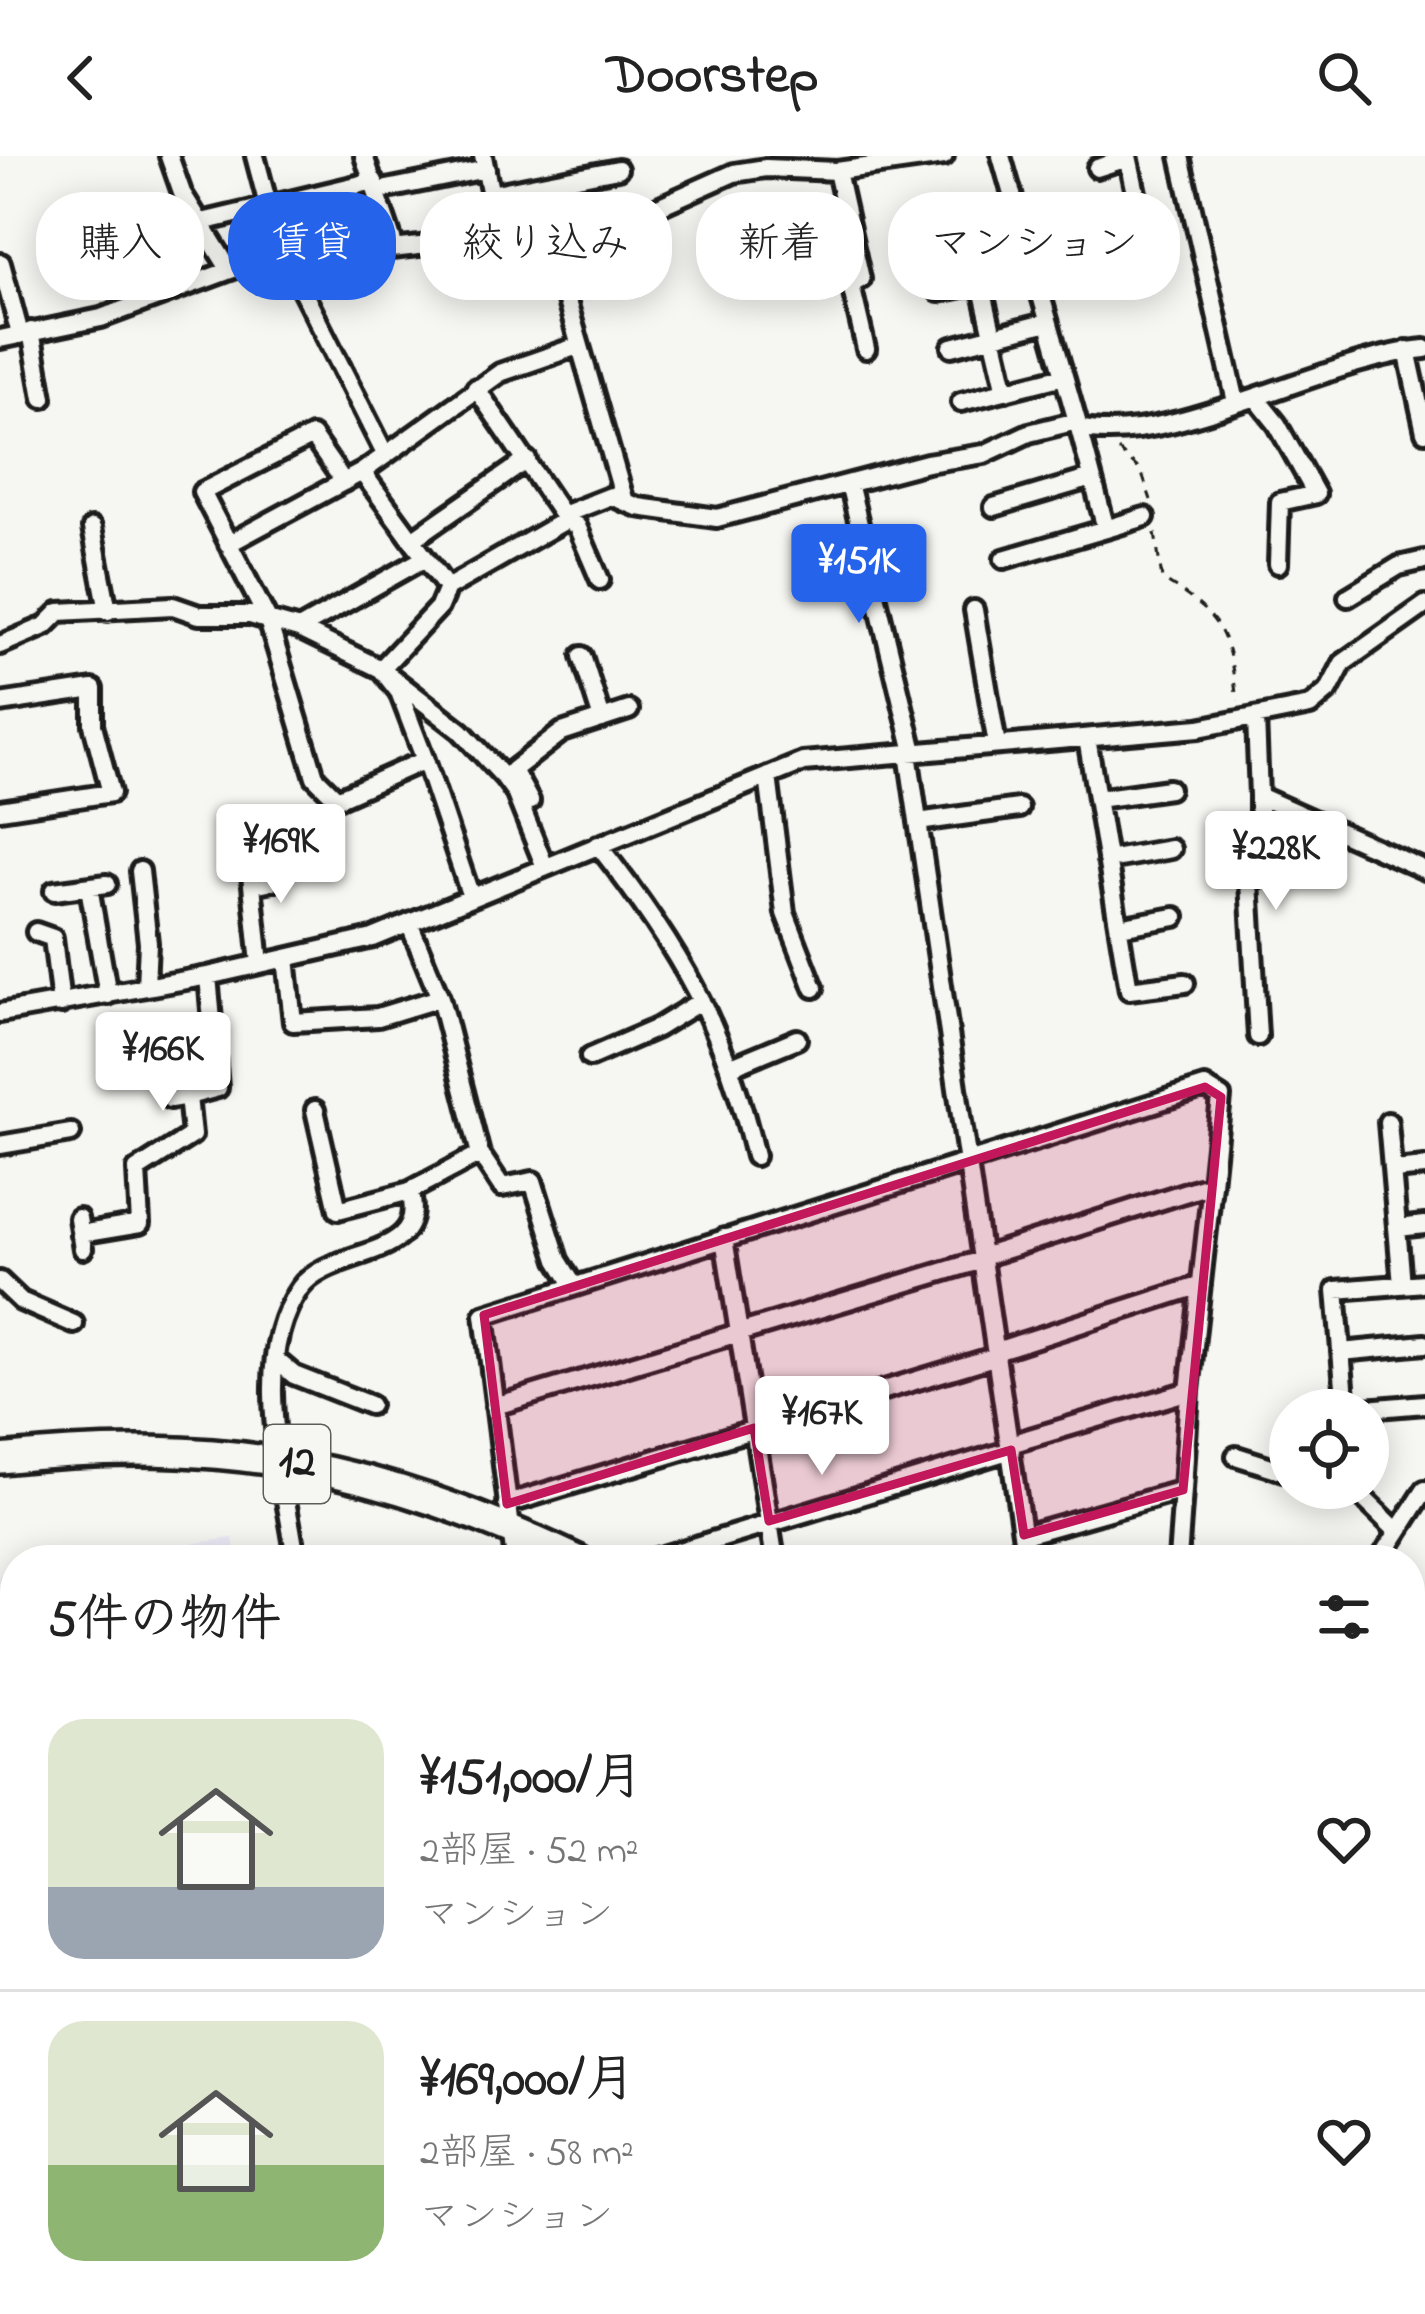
<!DOCTYPE html>
<html lang="ja">
<head>
<meta charset="utf-8">
<style>
	:root { --surface:#fff; --page:#f2f2f2; --text:#222; --muted:#767676; --line:#e0e0e0; --accent:#2563eb }
	body { margin:0; font-family:"Indie Flower","Klee One",sans-serif; background:var(--page); color:var(--text); height:100vh; display:flex; flex-direction:column; font-size:45px; white-space:nowrap }
	* { box-sizing:border-box; margin:0 }
	p { font-size:39px; color:var(--muted) }
	.icon { flex:none; width:66px; height:66px; fill:none; stroke:currentColor; stroke-width:2; stroke-linecap:round; stroke-linejoin:round }
	.map { position:relative; flex:1; overflow:hidden }
	.details { position:absolute; left:0px; top:1389px; width:1425px; height:771px; display:flex; flex-direction:column; background:var(--surface); border-radius:48px 48px 0 0; box-shadow:0 6px 30px #0003 }
	.details>* { flex:none }
	.hud { position:absolute; left:36px; top:36px; width:1353px; height:108px; display:flex; gap:24px }
	.tools { position:absolute; left:1269px; top:1233px; display:grid; gap:24px }
	.tools a { display:grid; place-items:center; width:120px; height:120px; border-radius:50%; background:var(--surface); box-shadow:0 6px 30px #0003; font-size:60px }
	.price { position:absolute; translate:-50% -102px; padding:0 27px; border-radius:12px; background:#fff; color:#222; font-size:39px; line-height:78px; filter:drop-shadow(0 3px 6px #0008) }
	.price::after { content:''; position:absolute; left:50%; top:72px; width:36px; height:27px; margin-left:-18px; background:inherit; clip-path:polygon(0 0,100% 0,50% 100%) }
	.price.on { background:var(--accent); color:#fff }
	ul { padding:0; list-style:none }
	li { display:flex; align-items:center; gap:36px; height:300px; padding:0 48px }
	li+li { border-top:3px solid var(--line) }
	li span { display:grid; place-items:center; flex:none; width:336px; height:240px; border-radius:36px; color:#555 }
	li>.icon { margin-inline-start:auto }
	span .icon { width:144px; height:144px; fill:#fffc; stroke-width:1 }
	li b { font-size:51px }
	h2 { display:flex; justify-content:space-between; align-items:center; height:144px; padding:0 48px; font-size:51px }
	.pill { padding:0 42px; border-radius:48px; background:var(--surface); box-shadow:0 6px 30px #0003; font-size:42px; line-height:108px }
	.pill.on { background:var(--accent); color:#fff }
	header { display:flex; justify-content:space-between; align-items:center; height:156px; padding:0 48px; background:var(--surface); font-size:54px; font-weight:700 }
	.map>svg:first-child { display:block }
	.built { fill:#ebe9f5 }
	.green { fill:#9fe1ab; stroke:#5e7e64; stroke-width:3 }
	.lines { fill:none; stroke-linecap:round; stroke-linejoin:round }
	.minor-casing { stroke:#1c1c1c; stroke-width:26 }
	.primary-casing { stroke:#1c1c1c; stroke-width:36 }
	.path { stroke:#1c1c1c; stroke-width:3; stroke-dasharray:9 9; stroke-linecap:butt }
	.minor { stroke:#f6f6f2; stroke-width:16 }
	.primary { stroke:#f6f6f2; stroke-width:27 }
	.marked { fill:#c2185b; fill-opacity:0.2; stroke:#c2185b; stroke-width:9; stroke-linejoin:round }
	.labels { text-anchor:middle; dominant-baseline:central; stroke-width:10; stroke-linejoin:round; paint-order:stroke }
	.shield { fill:#f6f6f2; stroke:#5d5d5c; stroke-width:3 }
	.shield-label { font-size:45px; font-weight:bold; fill:#1c1c1c }
</style>
</head>
<body>
<header><svg class="icon" aria-label="back" viewBox="0 0 24 24"><path d="M15 5l-7 7 7 7"/></svg>Doorstep<svg class="icon" aria-label="search" viewBox="0 0 24 24"><circle cx="10" cy="10" r="6"/><path d="M15 15l6 6"/></svg></header>
<div class="map">
<svg width="1425" height="2158" viewBox="0 0 1425 2158">
	<rect width="100%" height="100%" fill="#f6f6f2"/>
	<filter id="ink" filterUnits="userSpaceOnUse"><feTurbulence type="fractalNoise" baseFrequency=".00833" numOctaves="2"/><feDisplacementMap in="SourceGraphic" scale="24" xChannelSelector="R" yChannelSelector="G"/><feConvolveMatrix kernelMatrix="1 2 1 2 8 2 1 2 1" color-interpolation-filters="sRGB"/></filter>
	<g filter="url(#ink)">
		<path class="built" d="M233 1382 237 1404H85L145 1394Z
			M15 1416V1762L0 1678V1419Z"/>
		<path class="green" d="M15 1523V1691L0 1622V1526Z"/>
		<g class="lines">
			<defs>
				<path id="minor" d="M169 0 182 37 229 113
					M255 0 268 49
					M364 0 395 92
					M483 0 499 80
					M1001 0 1079 272C1170 293 1324 202 1425 193
					M1128 0 1152 111
					M1180 0 1236 246
					M1097 12 1128 2
					M837 15 861 123 851 129 866 193
					M377 35 486 13
					M491 38 618 13
					M202 66 374 25
					M547 76 625 346
					M287 104 384 296
					M1 107 20 178
					M1089 109 1148 94
					M981 128 1006 235
					M939 136 1034 116
					M31 175 43 242
					M0 183 101 162 244 109 594 71 642 58 734 17 766 12 837 15 944 0
					M952 191 1048 166
					M1407 194 1425 276
					M1256 242 1277 268 1316 338 1280 346 1278 408
					M961 246 1064 220
					M1079 272 1106 373 1145 361
					M362 316 447 432 566 364 476 232
					M344 326 312 280 202 336 268 464 315 621 337 643 425 604 399 536 381 513
					M850 331 914 596
					M994 351 1092 322
					M565 358 611 340 638 351 717 362 927 307 984 298 1029 277 1077 265
					M566 364 577 370 600 424
					M92 372 108 455
					M412 384 527 304
					M228 388 362 316 500 217 578 190
					M1004 403 1106 373
					M1348 441 1399 410 1425 404
					M974 454 997 589
					M299 473 425 402
					M0 489 45 470 59 456 173 450 199 459H250L299 473 381 513 461 575 504 621 515 636 545 711
					M582 500 602 563
					M381 513 439 451 447 432
					M0 547 93 533V569L111 637 0 654
					M1256 562 1259 640 1425 714
					M1087 582 1129 834 1185 827
					M908 597 1026 1404
					M425 604 471 741
					M768 620 785 757 814 832
					M1097 643 1169 633
					M530 645 513 614 562 576 629 554
					M918 666 1019 652
					M598 689C680 793 725 871 755 1000
					M249 699 260 808
					M1107 704 1171 693
					M140 715 148 787 146 830
					M253 729 273 725
					M89 731 108 839
					M54 735 107 728
					M409 767 440 842 480 998
					M1119 771 1175 761
					M36 776 53 782 61 848
					M286 802 293 866 378 861 440 842
					M0 857 208 820 373 782 803 606 1199 572 1310 550 1329 534 1343 507 1425 449
					M1258 880 1249 726 1259 722V640
					M590 901 657 872 701 845
					M732 910 797 883
					M170 943 188 940
					M315 954 338 1054 410 1035 480 998 502 1031 533 1025 558 1104 574 1130
					M1388 966 1402 1129
					M0 989 71 977
					M1394 1014 1425 1011
					M78 1062 83 1093
					M1398 1072 1425 1069
					M80 1078 140 1068 137 1014 192 979 188 940 218 932 208 820
					M724 1082 775 1404
					M982 1101 1212 1028 1189 1235
					M0 1125 21 1145 74 1168
					M996 1195 1201 1129
					M1341 1196 1425 1188
					M276 1204 294 1219 370 1249
					M495 1250 982 1104
					M1346 1254 1336 1134 1425 1127
					M1353 1254 1425 1248
					M1010 1288 1189 1235 1183 1334
					M1236 1300 1290 1317
					M1353 1332 1396 1374
					M507 1348 997 1200
					M1024 1379 1183 1334 1178 1404
					M296 1404C285 1323 248 1205 300 1132 331 1089 431 1106 410 1035
					M515 1404 484 1159 1205 931 1221 941 1212 1028
					M650 1404 1011 1294
					M978 1404 1025 1391
					M1380 1404 1425 1334
					M1410 1612 1425 1618
					M1410 1779H1425
					M0 2029 15 2025
					M497 2145 503 2158
					M597 2145 605 2158
					M1359 2145V2158
					M409 2158 422 2145
					M997 2158V2145
					M1415 2158 1414 2101 1425 2074"/>
				<path id="primary" d="M0 1303C224 1279 375 1309 578 1404
					M1410 1848 1425 1852"/>
			</defs>
			<use href="#minor" class="minor-casing"/>
			<use href="#primary" class="primary-casing"/>
			<path class="path" d="M1118 294 1141 315 1151 344
				M1155 377 1162 423C1223 462 1228 474 1237 545"/>
			<use href="#minor" class="minor"/>
			<use href="#primary" class="primary"/>
		</g>
	</g>
	<path class="marked" d="M1205 931 1221 941 1183 1334 1024 1379 1011 1294 769 1365 754 1272 507 1348 484 1159Z"/>
	<g class="labels">
		<rect class="shield" x="264" y="1269" width="66" height="78" rx="9"/>
		<g class="shield-label">
			<text x="297" y="1308">12</text>
		</g>
	</g>
</svg>
<div class="tools">
<a><svg class="icon" aria-label="locate" viewBox="0 0 24 24"><circle cx="12" cy="12" r="6"/><path d="M12 2v4M12 18v4M2 12h4M18 12h4"/></svg></a>
</div>
<b class="price on" style="left:859px;top:470px">¥151K</b>
<b class="price" style="left:281px;top:750px">¥169K</b>
<b class="price" style="left:1276px;top:757px">¥228K</b>
<b class="price" style="left:163px;top:958px">¥166K</b>
<b class="price" style="left:822px;top:1322px">¥167K</b>
<div class="hud">
<a class="pill">購入</a>
<a class="pill on">賃貸</a>
<a class="pill">絞り込み</a>
<a class="pill">新着</a>
<a class="pill">マンション</a>
</div>
<section class="details">
<h2>5件の物件<svg class="icon" aria-label="filters" viewBox="0 0 24 24"><path d="M4 7h16M4 17h16"/><circle cx="9" cy="7" r="2"/><circle cx="15" cy="17" r="2"/></svg></h2>
<ul>
<li><span style="background:linear-gradient(#dfe7d0 70%,#9aa5b1 0)"><svg class="icon" aria-label="home" viewBox="0 0 24 24"><path d="M3 11l9-7 9 7M6 9v11h12V9"/></svg></span><div><b>¥151,000/月</b><p>2部屋 · 52 m²</p><p>マンション</p></div><svg class="icon" aria-label="heart" viewBox="0 0 24 24"><path d="M12 20l-8-8c-3-5 5-10 8-4 3-6 11-1 8 4z"/></svg></li>
<li><span style="background:linear-gradient(#dfe7d0 60%,#8fb573 0)"><svg class="icon" aria-label="home" viewBox="0 0 24 24"><path d="M3 11l9-7 9 7M6 9v11h12V9"/></svg></span><div><b>¥169,000/月</b><p>2部屋 · 58 m²</p><p>マンション</p></div><svg class="icon" aria-label="heart" viewBox="0 0 24 24"><path d="M12 20l-8-8c-3-5 5-10 8-4 3-6 11-1 8 4z"/></svg></li>
</ul>
</section>
</div>
</body>
</html>
